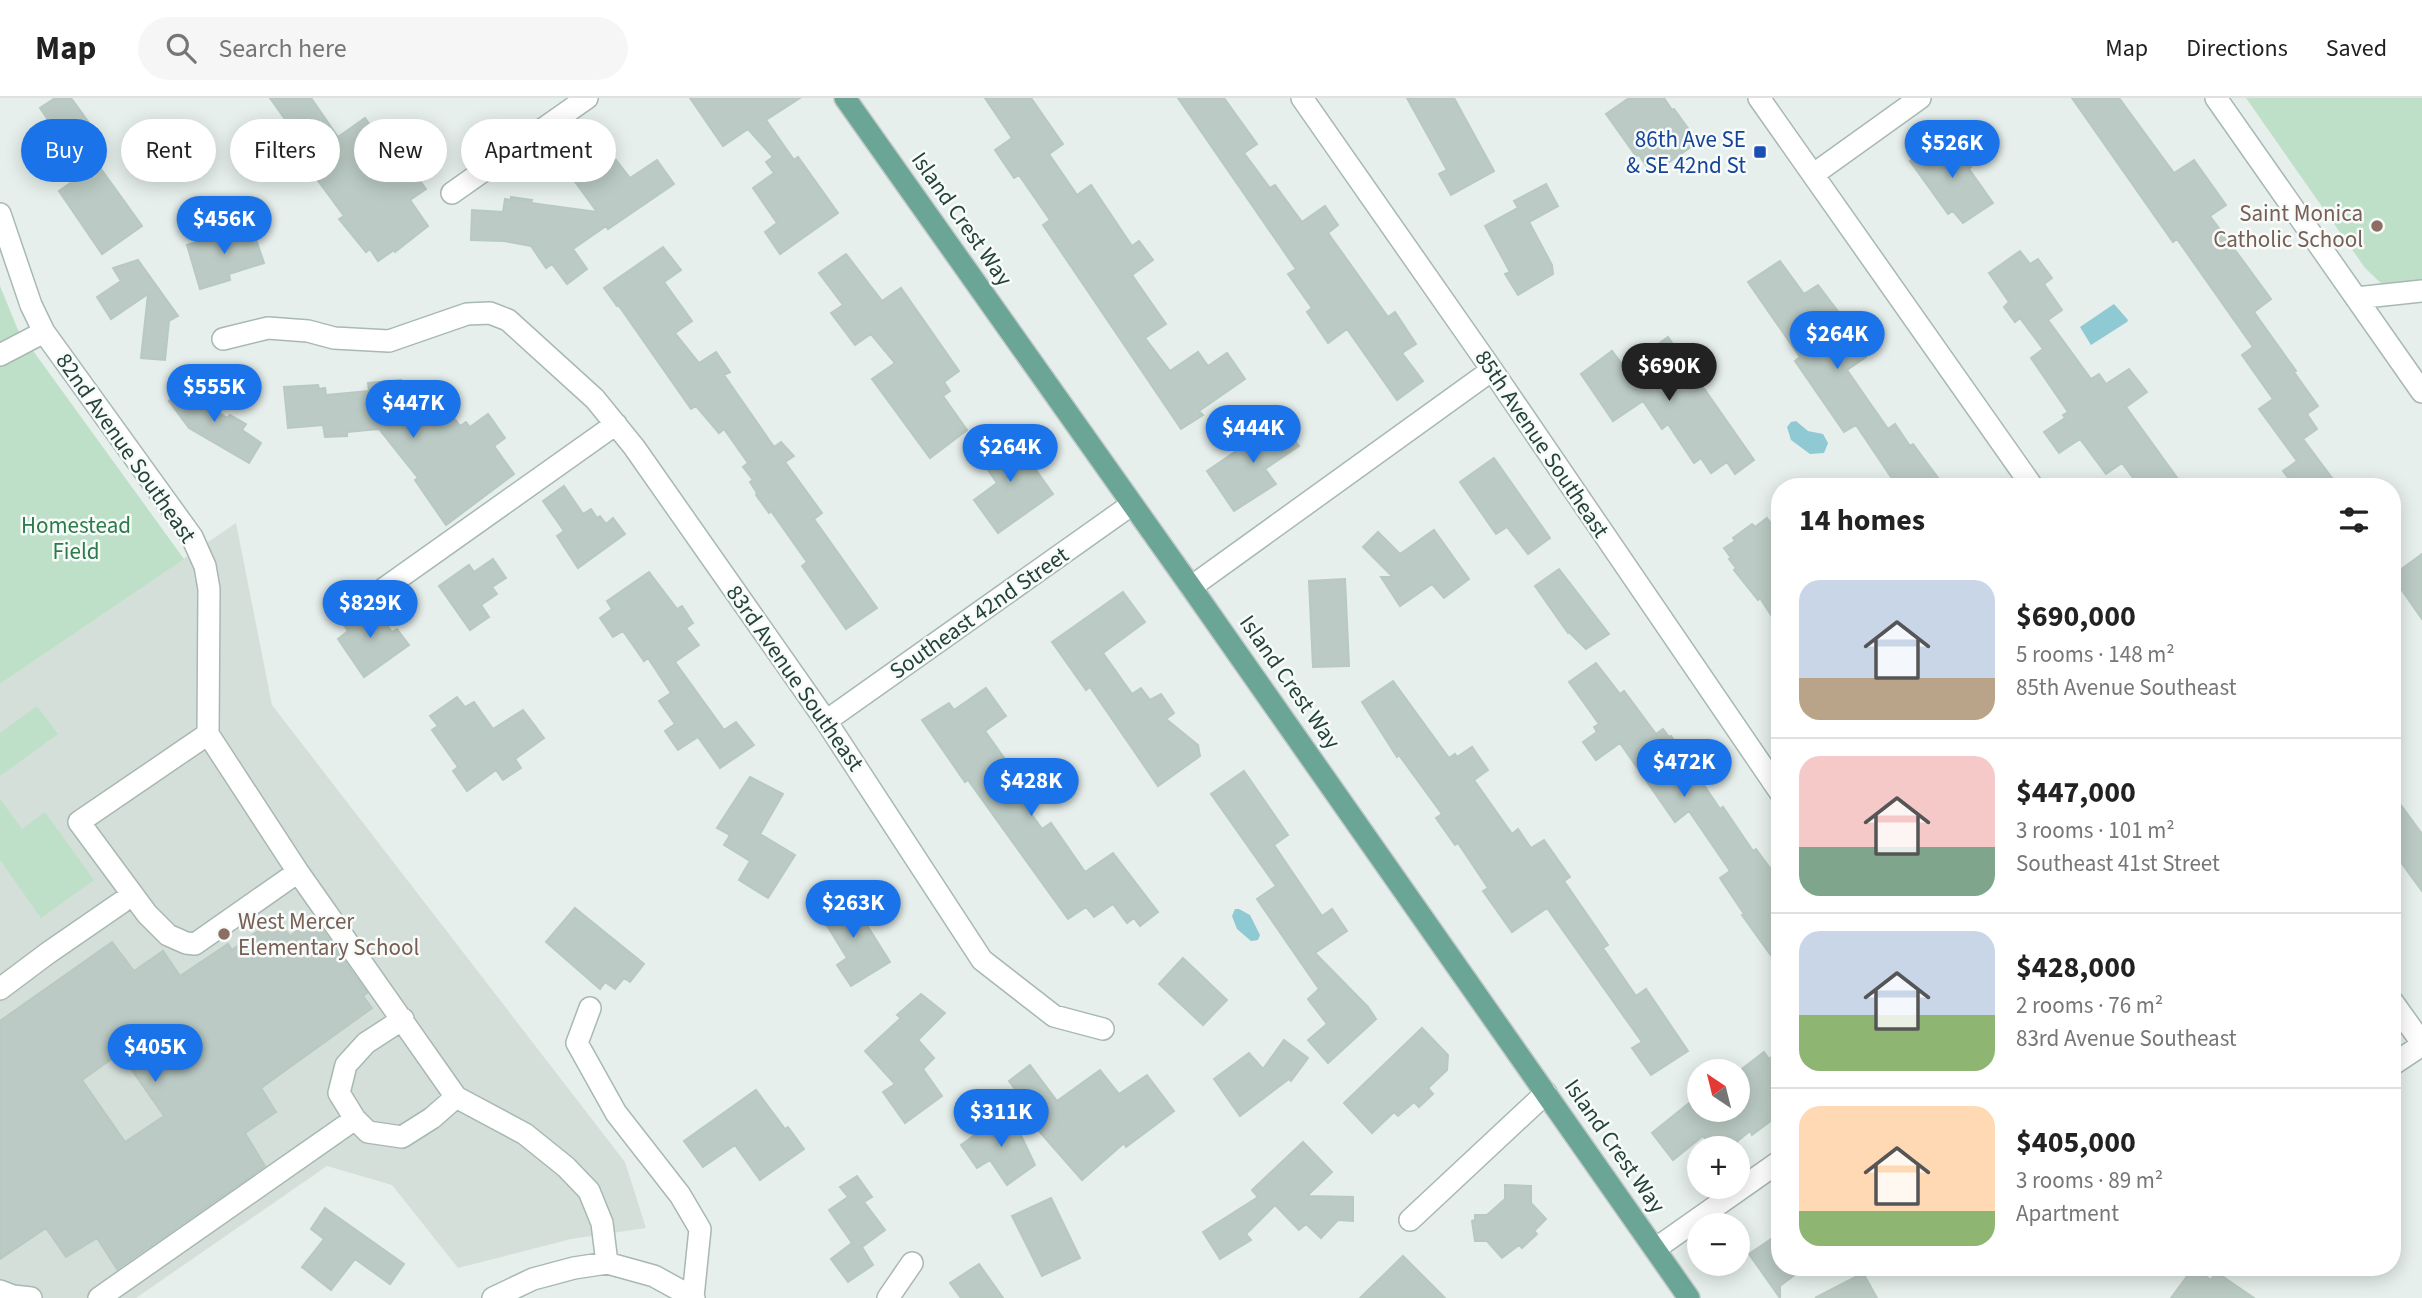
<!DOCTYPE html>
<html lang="en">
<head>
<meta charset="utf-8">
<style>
	:root { --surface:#fff; --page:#f6f6f6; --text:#222; --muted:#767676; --line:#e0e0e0; --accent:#1a73e8 }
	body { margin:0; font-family:"Source Sans 3",sans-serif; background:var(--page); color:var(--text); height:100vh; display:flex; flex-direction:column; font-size:26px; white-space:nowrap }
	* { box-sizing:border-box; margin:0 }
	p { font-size:23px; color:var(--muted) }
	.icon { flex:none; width:38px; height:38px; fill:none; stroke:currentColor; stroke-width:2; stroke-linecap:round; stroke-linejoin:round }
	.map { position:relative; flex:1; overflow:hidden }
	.side { position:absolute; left:1771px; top:380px; width:630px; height:798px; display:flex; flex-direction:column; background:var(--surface); border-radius:28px; box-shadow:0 4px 18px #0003 }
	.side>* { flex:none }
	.guide { position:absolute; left:21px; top:21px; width:665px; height:63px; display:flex; gap:14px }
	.needle { width:46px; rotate:325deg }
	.controls { position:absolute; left:1687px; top:961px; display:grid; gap:14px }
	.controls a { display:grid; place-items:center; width:63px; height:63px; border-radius:50%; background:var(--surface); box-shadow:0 4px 18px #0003; font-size:35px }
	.price { position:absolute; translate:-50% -60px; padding:0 16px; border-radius:24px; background:var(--accent); color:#fff; font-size:23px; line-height:46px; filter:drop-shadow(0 2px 4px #0008) }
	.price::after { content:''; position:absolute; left:50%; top:42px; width:21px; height:16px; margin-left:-10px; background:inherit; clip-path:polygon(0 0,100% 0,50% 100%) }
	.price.on { background:#222; color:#fff }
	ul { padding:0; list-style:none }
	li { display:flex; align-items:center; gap:21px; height:175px; padding:0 28px }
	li+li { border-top:2px solid var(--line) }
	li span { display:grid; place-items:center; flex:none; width:196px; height:140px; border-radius:21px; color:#555 }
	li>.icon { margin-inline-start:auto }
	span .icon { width:84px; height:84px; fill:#fffc; stroke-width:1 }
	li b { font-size:30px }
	h2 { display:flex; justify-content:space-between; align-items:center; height:84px; padding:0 28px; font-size:30px }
	.chip { padding:0 24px; border-radius:32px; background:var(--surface); box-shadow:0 4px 18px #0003; font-size:24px; line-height:63px }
	.chip.on { background:var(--accent); color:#fff }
	header { display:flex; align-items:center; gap:42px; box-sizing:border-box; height:98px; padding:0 35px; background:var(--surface); border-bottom:2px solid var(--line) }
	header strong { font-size:33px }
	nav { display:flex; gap:38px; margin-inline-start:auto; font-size:24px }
	.search { width:490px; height:63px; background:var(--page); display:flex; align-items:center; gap:18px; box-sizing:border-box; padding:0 24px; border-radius:38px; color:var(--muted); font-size:26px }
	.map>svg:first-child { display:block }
	.built { fill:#d4dfda }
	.green { fill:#bfe0c8 }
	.water { fill:#8ec9d4 }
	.building { fill:#bbcac4; stroke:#b8c9c2; stroke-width:2; fill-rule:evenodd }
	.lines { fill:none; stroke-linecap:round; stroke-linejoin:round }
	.minor-casing { stroke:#a8b8b2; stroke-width:24 }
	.major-casing { stroke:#c2cac8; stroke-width:24 }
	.minor { stroke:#fff; stroke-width:21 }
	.major { stroke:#6aa596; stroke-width:21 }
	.transit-dot { fill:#1a4fb4; stroke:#f7fbf9; stroke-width:2.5 }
	.education-dot { fill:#8d6e63; stroke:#f7fbf9; stroke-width:2.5 }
	.labels { text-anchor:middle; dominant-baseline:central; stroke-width:5; stroke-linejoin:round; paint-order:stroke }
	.transit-label { font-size:23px; fill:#164399; stroke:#f7fbf9; text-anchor:end }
	.education-label { font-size:23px; fill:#785e54; stroke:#f7fbf9; text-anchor:end }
	.street-label { font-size:23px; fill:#24423a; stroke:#f7fbf9 }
	.park-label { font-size:23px; fill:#2d7a4b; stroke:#f7fbf9 }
</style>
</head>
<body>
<header>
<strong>Map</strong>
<div class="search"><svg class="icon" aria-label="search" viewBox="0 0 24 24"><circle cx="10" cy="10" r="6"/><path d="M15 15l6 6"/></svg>Search here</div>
<nav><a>Map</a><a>Directions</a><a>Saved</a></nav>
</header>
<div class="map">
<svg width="2422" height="1200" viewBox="0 0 2422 1200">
	<rect width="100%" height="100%" fill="#e6efeb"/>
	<path class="built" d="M236 425 272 607 625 1064 646 1130 571 1141 458 1170 392 1087 327 1068 136 1200H0V586Z"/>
	<path class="green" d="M2246 0H2422V189H2385L2365 170Z
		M0 188 18 232 184 461 0 586Z
		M37 608 58 636 0 678V635Z
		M0 701 22 731 45 714 94 782 41 820 0 762Z"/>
	<path class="water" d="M2114 206 2128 222 2127 224 2091 247 2080 229Z
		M1796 323 1808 333 1823 336 1828 345 1824 355 1810 356 1791 342 1787 329 1791 324Z
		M1235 811H1239L1250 817 1260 837 1258 842 1251 843 1237 831 1232 818Z"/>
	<path class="building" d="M55 0H71L100 40 86 50 142 128 102 156 59 93 76 81 47 42 57 35 40 10Z
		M270 0H311L338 39 365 20 396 65 403 60 426 91 410 102 428 128 395 154 394 152 378 163 370 151 366 154 339 121 344 118 302 61 309 55Z
		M690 0H800L766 22 794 62 798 59 838 115 780 156 765 134 777 125 753 90 774 75 766 64 773 59 748 31 723 48Z
		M985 0H1031L1063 46 1049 56 1077 97 1091 87 1132 148 1139 143 1153 162 1132 177 1166 226 1145 240 1170 273 1198 254 1208 268 1227 255 1245 281 1199 313 1203 317 1181 331 1043 127 1050 122 1019 77 1014 80 995 52 1012 40Z
		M1178 0H1224L1257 46 1244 55 1270 90 1275 87 1302 124 1325 108 1338 127 1328 135 1388 219 1395 214 1416 246 1402 255 1423 283 1397 302 1347 231 1328 245 1307 214 1312 210 1288 176 1296 171Z
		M1407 0H1454L1494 73 1451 97 1439 76 1447 72Z
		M1629 0H1664L1672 12 1674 11 1698 44 1652 76 1639 57 1636 58 1606 16Z
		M2072 0H2119L2174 75 2194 62 2226 107 2210 118 2271 201 2254 214 2296 273 2294 274 2318 308 2307 316 2317 331 2303 341 2338 388H2294L2283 373 2297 363 2259 311 2273 301 2242 257 2253 249 2177 141 2173 144Z
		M1947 38 1971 69 1969 71 1993 105 1963 125 1953 113 1948 116 1910 63Z
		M598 44 613 65 616 62 630 80 657 62 674 86 608 131 606 128 573 151 587 171 567 186 552 166 546 170 531 148 504 143 471 142 472 112 503 114 505 101 511 102V99L532 102 531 105 597 114 568 74 580 65 576 59Z
		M1546 86 1558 108 1529 124 1552 167 1553 176 1518 197 1505 176 1510 174 1485 128 1518 110 1514 103Z
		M251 127 264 165 229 176 230 182 200 191 187 147Z
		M663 149 681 172 664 184 692 223 675 235 699 265 716 254 730 274 724 277 774 349 781 344 794 358 785 364 822 415 814 421 877 510 846 531 802 468 807 464 771 413 769 415 756 397 757 395 750 384 753 382 743 369 748 365 724 331 719 335 696 308 691 311 619 208H617L604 190Z
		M2020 153 2030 166 2038 161 2052 180 2044 186 2062 212 2048 222 2091 281 2099 276 2106 286 2129 271 2147 294 2126 309 2183 388H2139L2122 365 2106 376 2080 341 2059 355 2044 334 2065 320 2063 317 2068 314 2031 260 2043 251 2020 220 2015 224 2004 209 2009 204 1989 175Z
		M846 156 882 203 901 190 959 273 944 284 950 293 943 298 967 332 930 360 872 281 895 265 871 236 855 247 831 215 843 207 819 175Z
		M138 162 178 218 169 223 165 262 141 260 148 196 111 221 97 199 121 183 113 170Z
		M1780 163 1804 196 1818 187 1840 216 1837 217 1866 259 1847 272 1888 331 1895 326 1910 348 1913 346 1944 388H1897L1856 327 1844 334 1795 263 1800 259 1748 184Z
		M1668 239 1754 362 1735 376 1727 364 1711 375 1701 360 1694 365 1668 326 1662 331 1643 303 1613 323 1581 276 1612 253 1625 270Z
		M401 282 405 317 437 296 460 328 466 324 470 329 488 316 505 340 494 348 514 376 446 427 415 382 418 380 379 331 347 334V338L325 339 323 327 288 330 284 289 318 287 319 291 325 290 326 297 369 293 368 285Z
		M190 286 208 307 227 320 230 317 246 326 242 332 261 345 249 365 189 330 169 303Z
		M1278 319 1299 348 1265 371 1276 386 1234 413 1207 373 1261 336 1259 332Z
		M1009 334 1053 396 998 435 974 402 997 385 977 356Z
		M1494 360 1550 440 1528 456 1507 429 1496 436 1460 384Z
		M564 388 583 416 591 411 597 420 600 418 606 426 613 420 625 436 578 470 557 438 564 433 543 403Z
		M1767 420 1780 438V531L1760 500 1758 502 1734 472 1736 470 1729 461 1731 460 1724 450 1735 443 1733 440 1752 426 1755 429Z
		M1434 432 1469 481 1444 500 1432 486 1400 508 1381 479H1393L1363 449 1378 434 1400 456Z
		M2422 456V521L2392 478Z
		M493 461 506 480 492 489 497 496 481 507 489 519 470 532 439 488 469 467 474 474Z
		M1559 471 1609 536 1586 551 1569 534 1568 535 1535 488Z
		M649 474 677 511 682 508 693 525 686 530 699 547 675 564 724 632 736 624 754 647 720 670 698 639 678 652 665 633 675 626 659 603 671 595 648 560 644 563 623 533 613 539 600 520 612 511 607 503Z
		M1345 481 1349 568 1313 569 1309 483Z
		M1123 494 1145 524 1103 555 1132 596 1141 590 1150 602 1161 596 1174 615 1166 621 1198 647 1200 658 1158 688 1090 589 1086 592 1052 544Z
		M370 504 392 534 397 531 409 547 364 579 338 541 348 533 341 523Z
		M1596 565 1620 596 1624 593 1656 636 1663 631 1669 639 1671 638 1720 711 1723 709 1753 753 1756 751 1775 777 1770 780 1780 793V870L1742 817 1744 816 1720 780 1730 773 1689 713 1675 724 1620 645 1596 662 1583 644 1597 634 1594 629 1599 626 1569 584Z
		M1393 583 1449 660 1455 656 1457 659 1472 649 1488 672 1474 682 1512 736 1518 731 1531 750 1544 742 1570 779 1564 783 1608 847 1603 850 1636 898 1646 891 1688 953 1651 977 1632 950 1642 944 1547 810 1512 834 1483 793 1488 790 1458 745 1455 747 1436 720 1442 716 1399 657 1397 659 1362 604Z
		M986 590 1006 618 985 633 1007 664 999 670 1042 731 1051 725 1085 774 1113 755 1158 814 1140 828 1134 820 1127 825 1113 806 1094 819 1086 809 1068 821 968 682 965 684 922 622 949 605 954 612Z
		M457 599 465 609 474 604 493 631 523 612 544 640 515 661 521 670 503 682 496 672 467 693 453 673 458 669 432 632 438 628 430 618Z
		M1244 673 1288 737 1274 747 1322 818 1332 811 1347 833 1315 855 1368 909 1376 921 1328 965 1308 942 1327 926 1308 901 1319 891 1257 801 1276 788 1211 696Z
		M750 679 783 696 760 736 795 757 768 800 739 782 750 763 724 747 730 737 717 730Z
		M2392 695 2422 736V793L2392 752Z
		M846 794 890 864 851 888 837 867 847 860 818 813Z
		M575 810 644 866 630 884 624 880 615 891 605 884 600 891 546 844Z
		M276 820 290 838 314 820 367 895 363 898 372 910 261 990 276 1014 245 1035 265 1068 117 1171 97 1140 66 1159 46 1130 0 1161V923L112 844 134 873 163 853 180 878 228 846 232 852ZM120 955 164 1018 125 1044 82 982Z
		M1183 860 1227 902 1203 927 1159 886Z
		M921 896 945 915 918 942 934 960 923 971 942 998 905 1025 883 994 895 986 865 953 901 920 897 917Z
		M1422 930 1448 957 1447 972 1428 990 1433 996 1419 1009 1414 1004 1398 1018 1394 1014 1372 1035 1344 1005Z
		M1284 942 1308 960 1291 983 1289 981 1240 1018 1214 981 1249 955 1263 971Z
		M1780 953V1016L1752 1037 1750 1033 1729 1050H1714L1703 1038 1673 1062 1652 1035 1699 997V1012H1738V974L1764 954 1769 961Z
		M1030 967 1057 1003 1100 972 1119 996 1147 977 1174 1013 1126 1049 1124 1045 1082 1082 1016 1007 1023 1002 1009 983Z
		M756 992 785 1031 788 1029 804 1051 760 1082 735 1047 703 1069 684 1043Z
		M1009 1012 1035 1067 1007 1087 990 1062 977 1070 961 1047Z
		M1303 1044 1332 1074 1307 1098 1353 1099V1123L1338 1122 1321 1140 1306 1126 1299 1132 1275 1107 1246 1136 1251 1142 1220 1161 1203 1134 1258 1099 1252 1092Z
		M857 1078 872 1099 864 1104 885 1132 862 1149 873 1167 848 1184 831 1161 852 1145 829 1112 848 1099 840 1089Z
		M1505 1087 1531 1088V1105L1546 1121 1534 1133 1537 1136 1522 1150 1519 1147 1502 1160 1487 1143H1475L1472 1123 1475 1122V1117H1487L1505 1101Z
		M1051 1100 1080 1160 1042 1178 1012 1118Z
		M325 1110 404 1166 390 1186 355 1161 331 1192 302 1169 324 1141 311 1131Z
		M1780 1135V1169H1805L1780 1188V1200L1749 1156Z
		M1403 1158 1445 1200H1360Z
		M979 1166 1003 1200H961L950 1185Z
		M2194 1169 2211 1182 2216 1174 2254 1200H2171Z
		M1863 1175 1877 1200H1815Z"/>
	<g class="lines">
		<defs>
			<path id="minor" d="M1302 0 1492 272 1780 694
				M1759 0 2032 388
				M2216 0 2422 294
				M1814 76 1920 0
				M452 95 587 0
				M0 116 31 207 44 234 192 439 205 468 209 491 208 636
				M2356 200 2422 193
				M223 241 268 230 308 233 334 240 389 243 467 216 490 215 508 222 595 301 634 349 826 623 982 862 1054 918 1103 931
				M0 257 44 234
				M1191 489 1492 272
				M382 492 616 326
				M826 623 1131 407
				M208 636 298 774 456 999 525 1036 566 1069 589 1093 602 1125 607 1165
				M208 636 79 724 147 816 168 837 186 845 195 846 298 774
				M0 891 48 855 122 804
				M2392 903 2422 945
				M590 910 577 945 616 1015 680 1097 700 1131 693 1199
				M403 921 366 945 346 967 339 995 355 1021 368 1034 402 1039 432 1020 456 999
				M2392 967 2422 947
				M1410 1122 1546 995
				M1655 1151 1780 1063
				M0 1193 13 1198 31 1200
				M99 1200 355 1021
				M493 1200 533 1181 574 1170 607 1165 654 1178 694 1200
				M888 1200 912 1165"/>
			<path id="major" d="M845 0 1191 489 1689 1200"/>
		</defs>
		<use href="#minor" class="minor-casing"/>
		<use href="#major" class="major-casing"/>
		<use href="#minor" class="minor"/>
		<use href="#major" class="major"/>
	</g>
	<rect class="transit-dot" x="1753" y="47" width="14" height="14" rx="3.5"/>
	<g class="education-dot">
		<circle cx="2377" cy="128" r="7"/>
		<circle cx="224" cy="836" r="7"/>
	</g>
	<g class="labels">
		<g class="transit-label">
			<text x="1746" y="41">86th Ave SE<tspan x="1746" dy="26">&amp; SE 42nd St</tspan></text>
		</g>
		<g class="education-label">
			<text x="2363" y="115">Saint Monica<tspan x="2363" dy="26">Catholic School</tspan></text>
			<text x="238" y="823" text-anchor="start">West Mercer<tspan x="238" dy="26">Elementary School</tspan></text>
		</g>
		<g class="street-label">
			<text transform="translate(962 121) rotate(55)">Island Crest Way</text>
			<text transform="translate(1542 346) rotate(56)">85th Avenue Southeast</text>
			<text transform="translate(126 350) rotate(55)">82nd Avenue Southeast</text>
			<text transform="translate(979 515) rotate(-35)">Southeast 42nd Street</text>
			<text transform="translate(795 580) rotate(55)">83rd Avenue Southeast</text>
			<text transform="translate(1290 584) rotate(55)">Island Crest Way</text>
			<text transform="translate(1615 1048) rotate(55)">Island Crest Way</text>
		</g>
		<g class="park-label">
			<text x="76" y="427">Homestead<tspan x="76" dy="26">Field</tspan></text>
		</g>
	</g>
</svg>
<div class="controls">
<a><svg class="needle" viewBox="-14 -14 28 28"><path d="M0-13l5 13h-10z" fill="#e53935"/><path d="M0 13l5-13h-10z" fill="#767676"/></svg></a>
<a>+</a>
<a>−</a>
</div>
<b class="price" style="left:1952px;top:82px">$526K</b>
<b class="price" style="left:224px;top:158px">$456K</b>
<b class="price" style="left:1837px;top:273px">$264K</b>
<b class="price on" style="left:1669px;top:305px">$690K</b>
<b class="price" style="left:214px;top:326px">$555K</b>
<b class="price" style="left:413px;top:342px">$447K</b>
<b class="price" style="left:1253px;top:367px">$444K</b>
<b class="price" style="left:1010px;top:386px">$264K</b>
<b class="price" style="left:370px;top:542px">$829K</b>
<b class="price" style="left:1684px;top:701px">$472K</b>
<b class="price" style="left:1031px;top:720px">$428K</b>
<b class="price" style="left:853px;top:842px">$263K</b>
<b class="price" style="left:155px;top:986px">$405K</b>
<b class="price" style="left:1001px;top:1051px">$311K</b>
<div class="guide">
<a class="chip on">Buy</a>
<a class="chip">Rent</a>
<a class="chip">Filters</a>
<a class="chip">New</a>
<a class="chip">Apartment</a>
</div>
<section class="side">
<h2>14 homes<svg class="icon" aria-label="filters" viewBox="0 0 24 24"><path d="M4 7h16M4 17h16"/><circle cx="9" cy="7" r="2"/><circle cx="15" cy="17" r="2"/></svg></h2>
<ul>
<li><span style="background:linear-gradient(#c9d6e8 70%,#b9a48a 0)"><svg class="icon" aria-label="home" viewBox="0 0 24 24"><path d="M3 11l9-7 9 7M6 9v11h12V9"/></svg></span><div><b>$690,000</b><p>5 rooms · 148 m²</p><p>85th Avenue Southeast</p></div></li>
<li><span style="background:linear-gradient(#f6c9c9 65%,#7fa58c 0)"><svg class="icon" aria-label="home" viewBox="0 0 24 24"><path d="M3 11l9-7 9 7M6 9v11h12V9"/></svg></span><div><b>$447,000</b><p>3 rooms · 101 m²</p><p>Southeast 41st Street</p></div></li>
<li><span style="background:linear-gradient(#c9d6e8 60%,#8fb573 0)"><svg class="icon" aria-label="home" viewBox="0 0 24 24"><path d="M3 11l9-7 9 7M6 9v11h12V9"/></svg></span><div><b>$428,000</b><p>2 rooms · 76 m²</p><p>83rd Avenue Southeast</p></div></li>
<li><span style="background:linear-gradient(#ffd9b3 75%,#8fb573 0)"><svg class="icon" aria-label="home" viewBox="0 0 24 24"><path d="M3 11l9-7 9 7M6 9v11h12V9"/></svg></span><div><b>$405,000</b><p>3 rooms · 89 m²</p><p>Apartment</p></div></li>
</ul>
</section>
</div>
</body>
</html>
